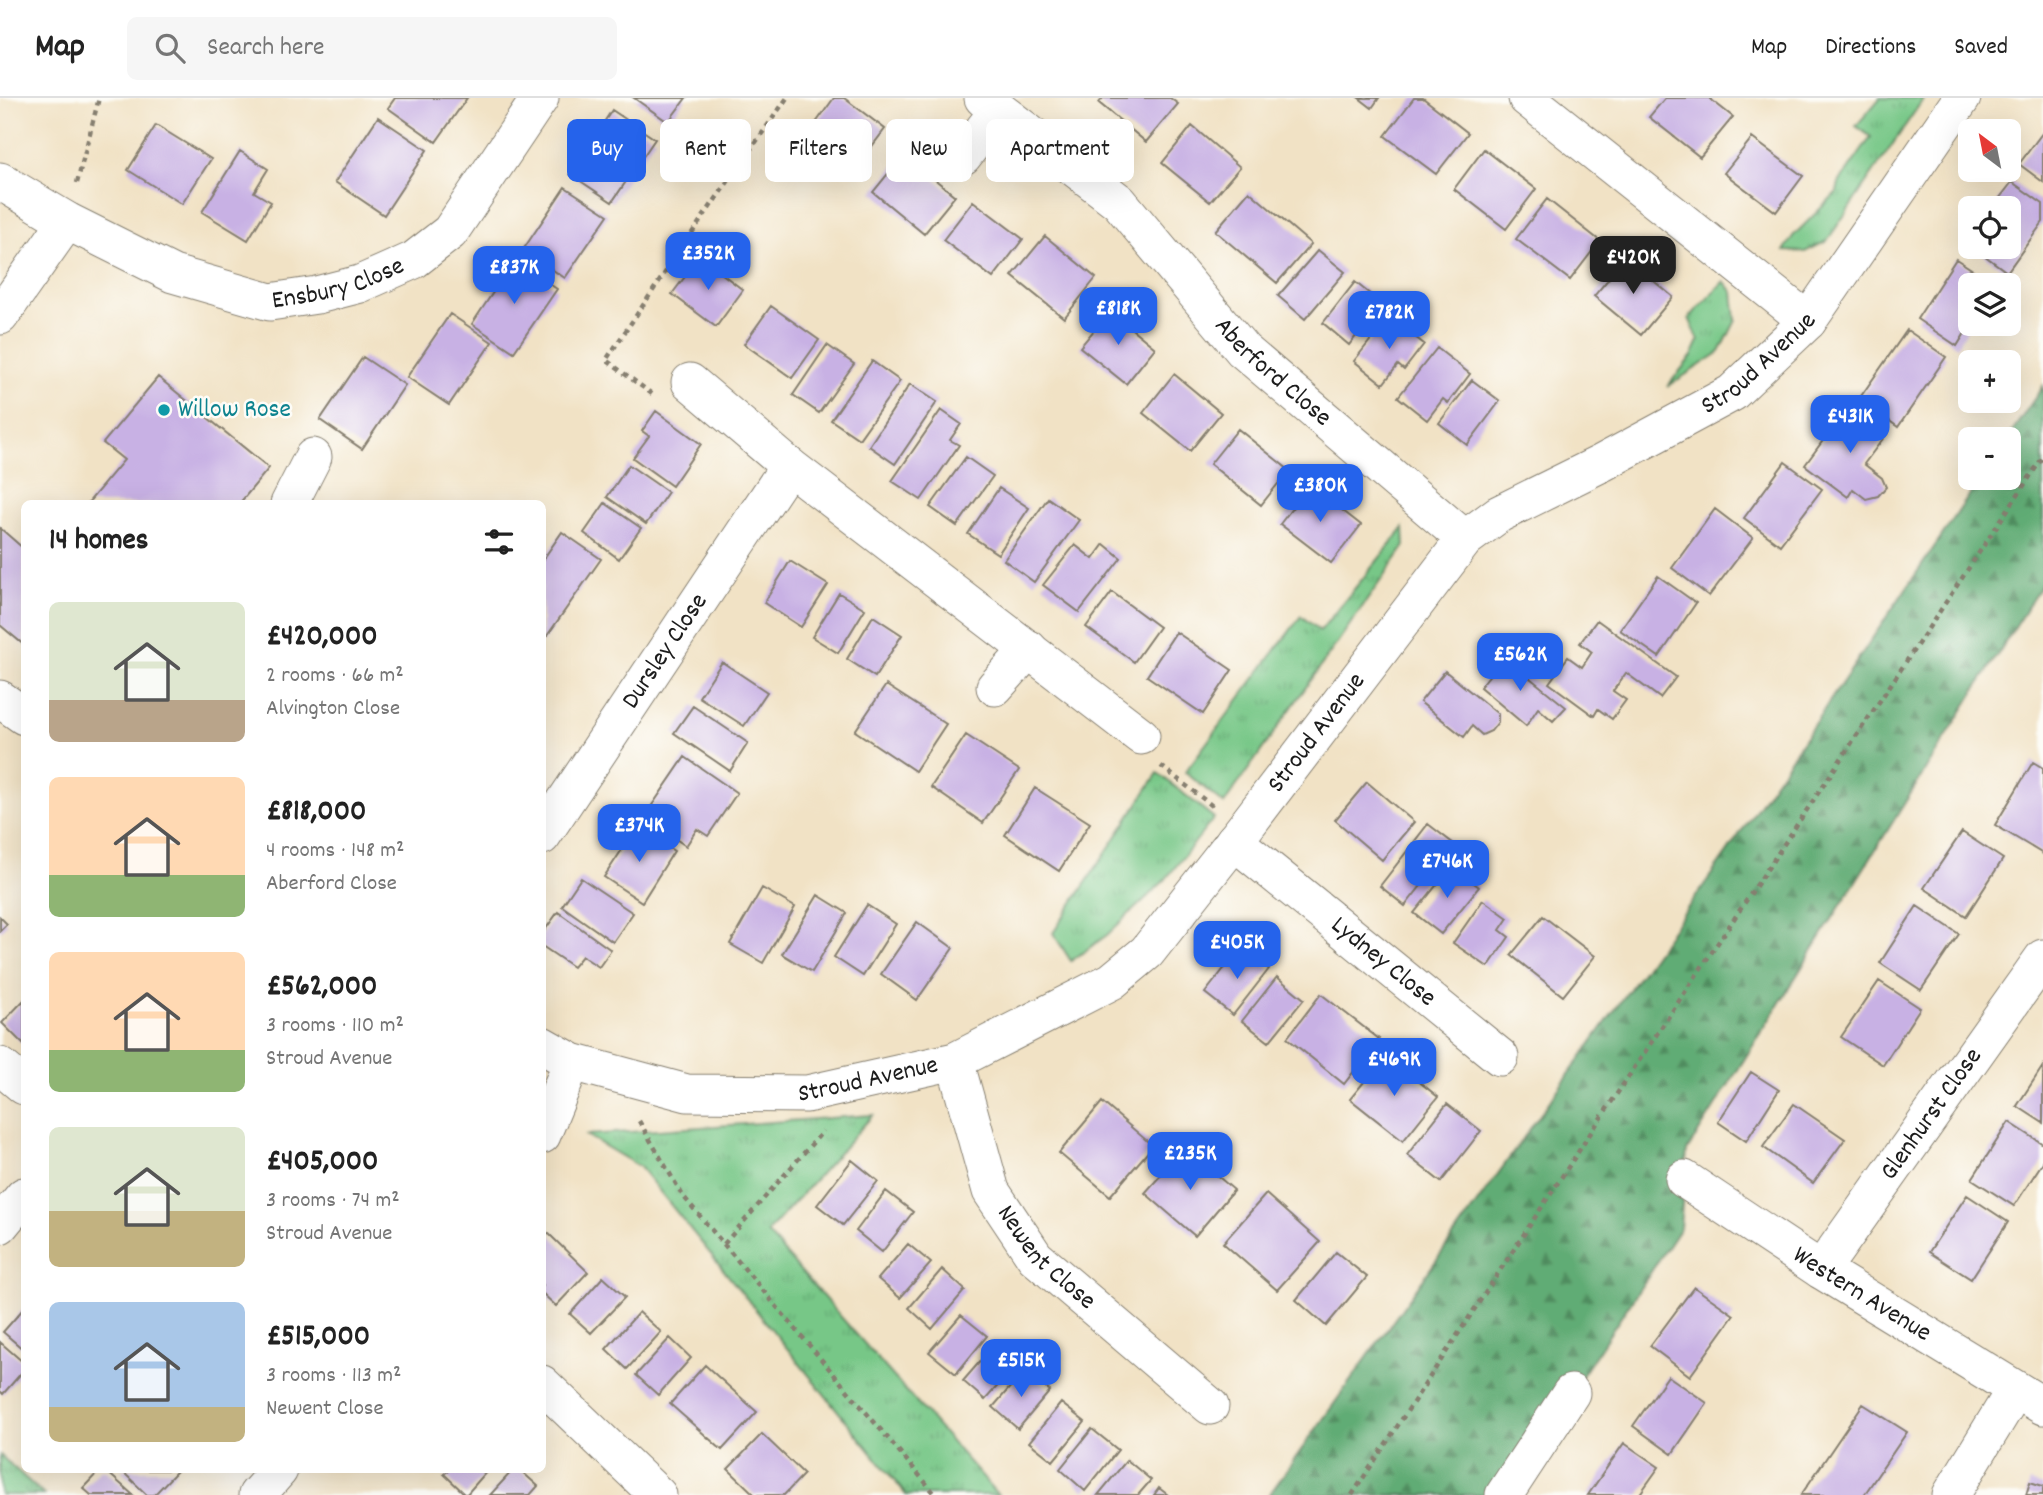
<!DOCTYPE html>
<html lang="en">
<head>
<meta charset="utf-8">
<style>
	:root { --surface:#fff; --page:#f6f6f6; --text:#222; --muted:#767676; --line:#e0e0e0; --accent:#2563eb }
	body { margin:0; font-family:Dekko,sans-serif; background:var(--page); color:var(--text); height:100vh; display:flex; flex-direction:column; font-size:26px; white-space:nowrap }
	* { box-sizing:border-box; margin:0 }
	p { font-size:23px; color:var(--muted) }
	.icon { flex:none; width:38px; height:38px; fill:none; stroke:currentColor; stroke-width:2; stroke-linecap:round; stroke-linejoin:round }
	.map { position:relative; flex:1; overflow:hidden }
	.details { position:absolute; left:21px; top:402px; width:525px; height:973px; display:flex; flex-direction:column; background:var(--surface); border-radius:10px; box-shadow:0 7px 28px #0002 }
	.details>* { flex:none }
	.hud { position:absolute; left:567px; top:21px; width:665px; height:63px; display:flex; gap:14px }
	.needle { width:46px; rotate:328deg }
	.controls { position:absolute; left:1958px; top:21px; display:grid; gap:14px }
	.controls a { display:grid; place-items:center; width:63px; height:63px; border-radius:10px; background:var(--surface); box-shadow:0 7px 28px #0002; font-size:35px }
	.price { position:absolute; translate:-50% -60px; padding:0 16px; border-radius:14px; background:var(--accent); color:#fff; font-size:23px; line-height:46px; filter:drop-shadow(0 2px 4px #0008) }
	.price::after { content:''; position:absolute; left:50%; top:42px; width:21px; height:16px; margin-left:-10px; background:inherit; clip-path:polygon(0 0,100% 0,50% 100%) }
	.price.selected { background:#222; color:#fff }
	ul { padding:0; list-style:none }
	li { display:flex; align-items:center; gap:21px; height:175px; padding:0 28px }
	li span { display:grid; place-items:center; flex:none; width:196px; height:140px; border-radius:10px; color:#555 }
	li>.icon { margin-inline-start:auto }
	span .icon { width:84px; height:84px; fill:#fffc; stroke-width:1 }
	li b { font-size:30px }
	h2 { display:flex; justify-content:space-between; align-items:center; height:84px; padding:0 28px; font-size:30px }
	.pill { padding:0 24px; border-radius:10px; background:var(--surface); box-shadow:0 7px 28px #0002; font-size:24px; line-height:63px }
	.pill.selected { background:var(--accent); color:#fff }
	header { display:flex; align-items:center; gap:42px; box-sizing:border-box; height:98px; padding:0 35px; background:var(--surface); border-bottom:2px solid var(--line) }
	header strong { font-size:33px }
	nav { display:flex; gap:38px; margin-inline-start:auto; font-size:24px }
	.search { width:490px; height:63px; background:var(--page); display:flex; align-items:center; gap:18px; box-sizing:border-box; padding:0 24px; border-radius:10px; color:var(--muted); font-size:26px }
	.map>svg:first-child { display:block }
	.grass { fill:url(#grass-tufts); stroke:#4a7252; stroke-width:2 }
	.forest { fill:url(#forest-firs); stroke:#3e6448; stroke-width:2 }
	.building { fill:#c8b1e4 }
	.lines { fill:none; stroke-linecap:round; stroke-linejoin:round }
	.minor-casing { stroke:#867f70; stroke-width:39 }
	.path { stroke:#867f70; stroke-width:4.5; stroke-dasharray:5 5; stroke-linecap:butt }
	.minor { stroke:#fff; stroke-width:37 }
	.culture-dot { fill:#0f9aa8; stroke:#fdfcf7; stroke-width:2.5 }
	.labels { text-anchor:middle; dominant-baseline:central; stroke-width:5; stroke-linejoin:round; paint-order:stroke }
	.street-label { font-size:26px; fill:#1c1c1c; stroke:#fdfcf7 }
	.culture-label { font-size:26px; fill:#0d838f; stroke:#fdfcf7; text-anchor:start }
</style>
</head>
<body>
<header>
<strong>Map</strong>
<div class="search"><svg class="icon" aria-label="search" viewBox="0 0 24 24"><circle cx="10" cy="10" r="6"/><path d="M15 15l6 6"/></svg>Search here</div>
<nav><a>Map</a><a>Directions</a><a>Saved</a></nav>
</header>
<div class="map">
<svg width="2043" height="1397" viewBox="0 0 2043 1397">
	<defs>
		<pattern id="grass-tufts" width="24" height="20" patternUnits="userSpaceOnUse" patternTransform="scale(1.75)"><rect width="24" height="20" fill="#77c787"/><path d="M3 7l-1-3M5 7V3M7 7l1-3M15 17l-1-3M17 17v-4M19 17l1-3" fill="none" stroke="#66aa74"/></pattern>
		<pattern id="forest-firs" width="22" height="20" patternUnits="userSpaceOnUse" patternTransform="scale(1.75)"><rect width="22" height="20" fill="#61ac74"/><path d="M5 1l3.5 6h-7zM16 11l3.5 6h-7z" fill="#4f8b5e"/></pattern>
	</defs>
	<rect width="100%" height="100%" fill="#fdfcf7"/>
	<filter id="ink" filterUnits="userSpaceOnUse"><feTurbulence type="fractalNoise" baseFrequency=".0143" numOctaves="2"/><feDisplacementMap in="SourceGraphic" scale="14" xChannelSelector="R" yChannelSelector="G"/><feConvolveMatrix kernelMatrix="1 2 1 2 8 2 1 2 1" color-interpolation-filters="sRGB"/></filter>
	<filter id="wash" filterUnits="userSpaceOnUse"><feTurbulence type="fractalNoise" baseFrequency=".00686" numOctaves="4" result="noise"/><feDisplacementMap in="SourceGraphic" scale="28" xChannelSelector="R" yChannelSelector="G"/><feGaussianBlur stdDeviation="1.57" result="paint"/><feColorMatrix in="noise" values="0 0 0 0 0 0 0 0 0 0 0 0 0 0 0 0 0 1.4 0 .05"/><feComposite in="paint" operator="in"/></filter>
	<g filter="url(#wash)">
		<rect width="100%" height="100%" fill="#f1e2c5"/>
		<path class="grass" d="M1880 0H1924L1827 143 1805 154 1784 153 1793 138 1837 94 1839 85 1871 39 1856 28Z
			M1724 183 1733 194 1736 222 1720 254 1667 289 1692 258 1699 243 1689 220Z
			M1404 430 1405 448 1224 706 1185 674 1301 518 1320 533Z
			M1158 675 1214 720 1165 782 1107 837 1071 863 1053 835Z
			M873 1017 767 1135 998 1397H906L640 1069 586 1037Z
			M0 1357 44 1397H0Z"/>
		<path class="forest" d="M2043 288V484L1687 1053 1680 1130 1503 1397H1269L1726 756 1981 380H2009V341H2007Z"/>
		<g id="blocks">
			<path class="building" d="M395 0H467L436 44 388 10Z
				M634 0H686L668 24Z
				M834 0H844L885 31 857 68 810 33Z
				M1103 0H1170L1178 6 1146 44 1099 5Z
				M1359 0H1379L1372 10Z
				M1414 0H1423L1468 35 1436 76 1385 38Z
				M1665 0H1709L1733 19 1700 59 1649 19Z
				M612 12 655 41 612 104 570 76Z
				M378 19 427 52 384 117 335 84Z
				M156 27 211 61 182 106 128 72Z
				M1192 28 1240 69 1210 104 1162 65Z
				M2043 34V84L2019 66Z
				M1752 40 1803 78 1776 114 1724 75Z
				M1484 51 1536 91 1506 131 1454 91Z
				M240 53 268 71 254 94 271 104 248 142 202 114Z
				M904 56 955 98 924 136 873 94Z
				M2012 84 2043 106V124L2007 174 1973 149H2009V110H1992Z
				M565 89 608 117 565 180 523 152Z
				M1249 93 1311 146 1277 185 1215 133Z
				M1547 101 1600 143 1570 182 1516 141Z
				M973 103 1023 141 993 180 943 142Z
				M1045 138 1096 180 1064 220 1012 178Z
				M1318 152 1345 174 1305 221 1278 198Z
				M700 159 743 192 716 229 672 196Z
				M1626 160 1673 199 1641 237 1594 198Z
				M1956 161 1996 187H1970V227L1957 248 1917 221Z
				M514 163 557 191 514 254 472 226Z
				M1355 184 1382 206 1349 247 1323 225Z
				M771 208 819 242 792 280 744 246Z
				M1110 213 1155 250 1126 286 1080 249Z
				M450 216 492 244 449 307 407 279Z
				M1389 219 1424 246 1404 272 1398 267 1383 286 1354 263Z
				M1907 232 1946 259 1898 329 1859 301Z
				M827 247 854 266 819 315 793 297Z
				M1437 250 1470 276 1448 305 1443 301 1427 322 1398 299Z
				M363 259 405 287 362 351 320 322Z
				M872 263 900 283 859 341 831 322Z
				M1174 276 1221 315 1190 353 1143 315Z
				M158 279 269 370 239 406H87L124 362 103 345Z
				M1472 282 1500 303 1467 347 1439 325Z
				M910 286 937 304 895 366 869 348Z
				M1850 306 1888 334 1864 366 1882 380 1886 389 1878 398 1866 401 1853 391 1848 399 1805 367Z
				M941 312 961 326 950 342 959 347 921 402 892 383Z
				M656 313 701 346 672 388 633 360 649 338 642 333Z
				M1238 331 1289 372 1261 407 1210 366Z
				M966 359 993 378 957 428 930 409Z
				M1785 364 1822 391 1780 447 1744 420Z
				M629 367 668 394 646 426 607 399Z
				M1310 387 1361 427 1331 465 1280 426Z
				M999 390 1029 410 998 456 968 436Z
				M1048 400 1079 422 1034 484 1004 462Z
				M605 405 641 430 619 461 584 435Z
				M1715 411 1753 440 1709 498 1672 470Z
				M0 430 24 451V547L0 527Z
				M562 434 601 461 542 545V463Z
				M1104 446 1121 460 1079 514 1043 487 1075 447 1093 461Z
				M790 463 828 487 801 529 764 505Z
				M1658 478 1696 505 1659 559 1620 532Z
				M1112 494 1159 529 1134 564 1086 529Z
				M839 495 865 511 838 555 812 539Z
				M873 518 902 537 875 579 847 561Z
				M1597 522 1676 579 1660 600 1626 575 1613 593 1626 602 1612 621 1598 611 1594 618 1549 585 1568 559 1582 569 1592 554 1580 545Z
				M1176 534 1232 572 1203 616 1147 578Z
				M1504 559 1566 609 1553 623 1538 610 1526 628 1480 589Z
				M722 564 767 594 744 628 699 599Z
				M1445 573 1498 616V624L1491 633 1482 637 1472 628 1464 639 1420 604Z
				M886 587 946 626 915 673 855 633Z
				M693 608 748 645 730 673 674 635Z
				M966 637 1019 672 983 725 931 689Z
				M685 659 737 695 708 738 697 731 686 748 644 719Z
				M2033 664 2043 670V756L1995 727Z
				M1367 684 1414 724 1382 762 1335 722Z
				M1035 690 1090 725 1059 773 1005 737Z
				M1428 726 1454 746 1405 808 1380 788Z
				M637 729 674 753 642 804 604 779Z
				M1962 734 2003 761 1966 818 1924 790Z
				M1452 768 1479 789 1441 836 1414 815Z
				M581 780 633 815 613 844 562 808Z
				M762 790 795 809 763 865 730 846Z
				M818 797 847 815 812 874 782 856Z
				M1483 802 1508 820 1500 832 1509 839 1488 869 1453 845Z
				M867 807 896 826 863 878 834 859Z
				M1917 808 1959 836 1921 892 1880 865Z
				M558 814 611 852 599 869 582 858 573 869 542 848V836Z
				M1543 818 1595 858 1563 898 1511 857Z
				M0 819 7 826 0 833Z
				M917 824 953 850 917 902 881 876Z
				M1241 849 1269 871 1233 917 1205 895Z
				M1277 879 1304 901 1269 944 1242 923Z
				M1879 883 1920 910 1883 967 1841 939Z
				M1321 896 1379 941 1344 986 1287 940Z
				M24 902V947L2 925Z
				M1386 957 1438 999 1403 1043 1350 1001Z
				M2043 968V1025L2017 1008Z
				M1751 974 1779 992 1746 1043 1718 1024Z
				M1102 1004 1153 1048 1110 1098 1059 1055Z
				M1447 1006 1481 1033 1441 1084 1407 1057Z
				M1794 1006 1845 1041 1813 1085 1763 1049Z
				M2009 1024 2043 1046V1064L2014 1108 1972 1081Z
				M1185 1050 1234 1092 1195 1138 1145 1095Z
				M852 1062 878 1083 843 1127 817 1107Z
				M886 1093 913 1114 882 1154 856 1133Z
				M1266 1096 1320 1144 1277 1192 1223 1145Z
				M1967 1097 2008 1124 1971 1181 1929 1154Z
				M548 1135 588 1174 556 1208 542 1195V1141Z
				M908 1146 931 1165 900 1200 878 1181Z
				M1336 1154 1367 1179 1326 1228 1296 1202Z
				M942 1171 965 1192 932 1231 909 1210Z
				M603 1179 625 1199 591 1235 570 1216Z
				M1694 1189 1734 1217 1690 1278 1650 1248Z
				M24 1210V1252L3 1234Z
				M639 1214 661 1234 627 1271 606 1251Z
				M961 1217 987 1238 956 1276 929 1254Z
				M670 1240 691 1260 658 1297 636 1277Z
				M0 1244 24 1265V1272L3 1296 0 1293Z
				M996 1245 1019 1264 985 1302 963 1283Z
				M705 1267 757 1314 722 1352 670 1306Z
				M1025 1272 1050 1293 1018 1331 993 1309Z
				M1668 1278 1707 1305 1672 1356 1633 1328Z
				M1061 1305 1085 1324 1053 1363 1029 1344Z
				M1863 1306 1907 1334 1864 1397H1801Z
				M1092 1331 1118 1352 1085 1393 1060 1371Z
				M762 1336 804 1376 784 1397H755L728 1371Z
				M1624 1345 1659 1369 1639 1397H1588Z
				M1127 1362 1151 1382 1138 1397H1098Z
				M100 1372H105L133 1397H91L83 1390Z
				M121 1372H175L177 1373 154 1397H147Z
				M449 1372H488L466 1397 444 1376Z
				M513 1372H520L538 1388 530 1397H490Z
				M2030 1384 2043 1388V1397H2026Z
				M1159 1390 1168 1397H1154Z"/>
		</g>
	</g>
	<g filter="url(#ink)">
		<use href="#blocks" fill-opacity="0" stroke="#867f70" stroke-width="2"/>
		<g class="lines">
			<defs>
				<g id="minor">
					<path id="s1" d="M983 0 1119 104 1243 252 1465 441"/>
					<path d="M1527 0 1808 223"/>
					<path d="M963 58 999 12"/>
					<path id="s2" d="M0 83 67 123 173 176 270 204 317 197 360 186 414 162 450 134 540 0"/>
					<path d="M0 218 67 123"/>
					<path d="M690 284 789 368 1141 638"/>
					<path d="M289 406 313 359"/>
					<path d="M995 589 1029 551"/>
					<path d="M0 601 24 618"/>
					<path id="s3" d="M542 738 789 368"/>
					<path id="s4" d="M1234 743 1500 959"/>
					<path id="s5" d="M542 947 572 964 687 995 807 996 955 963 1112 883 1147 854 1243 732 1465 441 1499 416 1602 365 1732 295 1808 223 1962 0"/>
					<path id="s6" d="M955 963 991 1093 1035 1159 1210 1308"/>
					<path d="M0 968 24 988"/>
					<path d="M542 1037 572 964"/>
					<path id="s7" d="M1684 1081 1821 1172 2043 1308"/>
					<path d="M0 1127 24 1098"/>
					<path id="s8" d="M1821 1172 2043 860"/>
					<path d="M542 1286 658 1397"/>
					<path d="M257 1397 279 1372"/>
					<path d="M1504 1397 1571 1295"/>
					<path d="M1951 1397 2015 1292"/>
				</g>
			</defs>
			<use href="#minor" class="minor-casing"/>
			<path class="path" d="M77 85 99 0
				M652 296 606 262 696 129 787 0
				M1161 668 1215 710
				M639 1023 683 1098 936 1397
				M724 1146 823 1033
				M1352 1397 1586 1042 2043 359"/>
			<use href="#minor" class="minor"/>
		</g>
	</g>
	<circle class="culture-dot" cx="164" cy="312" r="7"/>
	<g class="labels">
		<g class="street-label">
			<text stroke="none"><textPath href="#s2" startOffset="368">Ensbury Close</textPath></text>
			<text stroke="none"><textPath href="#s5" startOffset="1512">Stroud Avenue</textPath></text>
			<text stroke="none"><textPath href="#s1" startOffset="401">Aberford Close</textPath></text>
			<text stroke="none"><textPath href="#s3" startOffset="222">Dursley Close</textPath></text>
			<text stroke="none"><textPath href="#s5" startOffset="924">Stroud Avenue</textPath></text>
			<text stroke="none"><textPath href="#s4" startOffset="192">Lydney Close</textPath></text>
			<text stroke="none"><textPath href="#s5" startOffset="336">Stroud Avenue</textPath></text>
			<text stroke="none"><textPath href="#s8" startOffset="191">Glenhurst Close</textPath></text>
			<text stroke="none"><textPath href="#s6" startOffset="222">Newent Close</textPath></text>
			<text stroke="none"><textPath href="#s7" startOffset="212">Western Avenue</textPath></text>
		</g>
		<g class="culture-label">
			<text x="178" y="312">Willow Rose</text>
		</g>
	</g>
</svg>
<div class="controls">
<a><svg class="needle" viewBox="-14 -14 28 28"><path d="M0-13l5 13h-10z" fill="#e53935"/><path d="M0 13l5-13h-10z" fill="#767676"/></svg></a>
<a><svg class="icon" aria-label="locate" viewBox="0 0 24 24"><circle cx="12" cy="12" r="6"/><path d="M12 2v4M12 18v4M2 12h4M18 12h4"/></svg></a>
<a><svg class="icon" aria-label="layers" viewBox="0 0 24 24"><path d="M12 4l9 5-9 5-9-5zM3 14l9 5 9-5"/></svg></a>
<a>+</a>
<a>−</a>
</div>
<b class="price" style="left:708px;top:194px">£352K</b>
<b class="price selected" style="left:1633px;top:198px">£420K</b>
<b class="price" style="left:514px;top:208px">£837K</b>
<b class="price" style="left:1118px;top:249px">£818K</b>
<b class="price" style="left:1389px;top:253px">£782K</b>
<b class="price" style="left:1850px;top:357px">£431K</b>
<b class="price" style="left:1320px;top:426px">£380K</b>
<b class="price" style="left:1520px;top:595px">£562K</b>
<b class="price" style="left:639px;top:766px">£374K</b>
<b class="price" style="left:1447px;top:802px">£746K</b>
<b class="price" style="left:1237px;top:883px">£405K</b>
<b class="price" style="left:1394px;top:1000px">£469K</b>
<b class="price" style="left:1190px;top:1094px">£235K</b>
<b class="price" style="left:1021px;top:1301px">£515K</b>
<div class="hud">
<a class="pill selected">Buy</a>
<a class="pill">Rent</a>
<a class="pill">Filters</a>
<a class="pill">New</a>
<a class="pill">Apartment</a>
</div>
<section class="details">
<h2>14 homes<svg class="icon" aria-label="filters" viewBox="0 0 24 24"><path d="M4 7h16M4 17h16"/><circle cx="9" cy="7" r="2"/><circle cx="15" cy="17" r="2"/></svg></h2>
<ul>
<li><span style="background:linear-gradient(#dfe7d0 70%,#b9a48a 0)"><svg class="icon" aria-label="home" viewBox="0 0 24 24"><path d="M3 11l9-7 9 7M6 9v11h12V9"/></svg></span><div><b>£420,000</b><p>2 rooms · 66 m²</p><p>Alvington Close</p></div></li>
<li><span style="background:linear-gradient(#ffd9b3 70%,#8fb573 0)"><svg class="icon" aria-label="home" viewBox="0 0 24 24"><path d="M3 11l9-7 9 7M6 9v11h12V9"/></svg></span><div><b>£818,000</b><p>4 rooms · 148 m²</p><p>Aberford Close</p></div></li>
<li><span style="background:linear-gradient(#ffd9b3 70%,#8fb573 0)"><svg class="icon" aria-label="home" viewBox="0 0 24 24"><path d="M3 11l9-7 9 7M6 9v11h12V9"/></svg></span><div><b>£562,000</b><p>3 rooms · 110 m²</p><p>Stroud Avenue</p></div></li>
<li><span style="background:linear-gradient(#dfe7d0 60%,#c2b280 0)"><svg class="icon" aria-label="home" viewBox="0 0 24 24"><path d="M3 11l9-7 9 7M6 9v11h12V9"/></svg></span><div><b>£405,000</b><p>3 rooms · 74 m²</p><p>Stroud Avenue</p></div></li>
<li><span style="background:linear-gradient(#a9c7e8 75%,#c2b280 0)"><svg class="icon" aria-label="home" viewBox="0 0 24 24"><path d="M3 11l9-7 9 7M6 9v11h12V9"/></svg></span><div><b>£515,000</b><p>3 rooms · 113 m²</p><p>Newent Close</p></div></li>
</ul>
</section>
</div>
</body>
</html>
